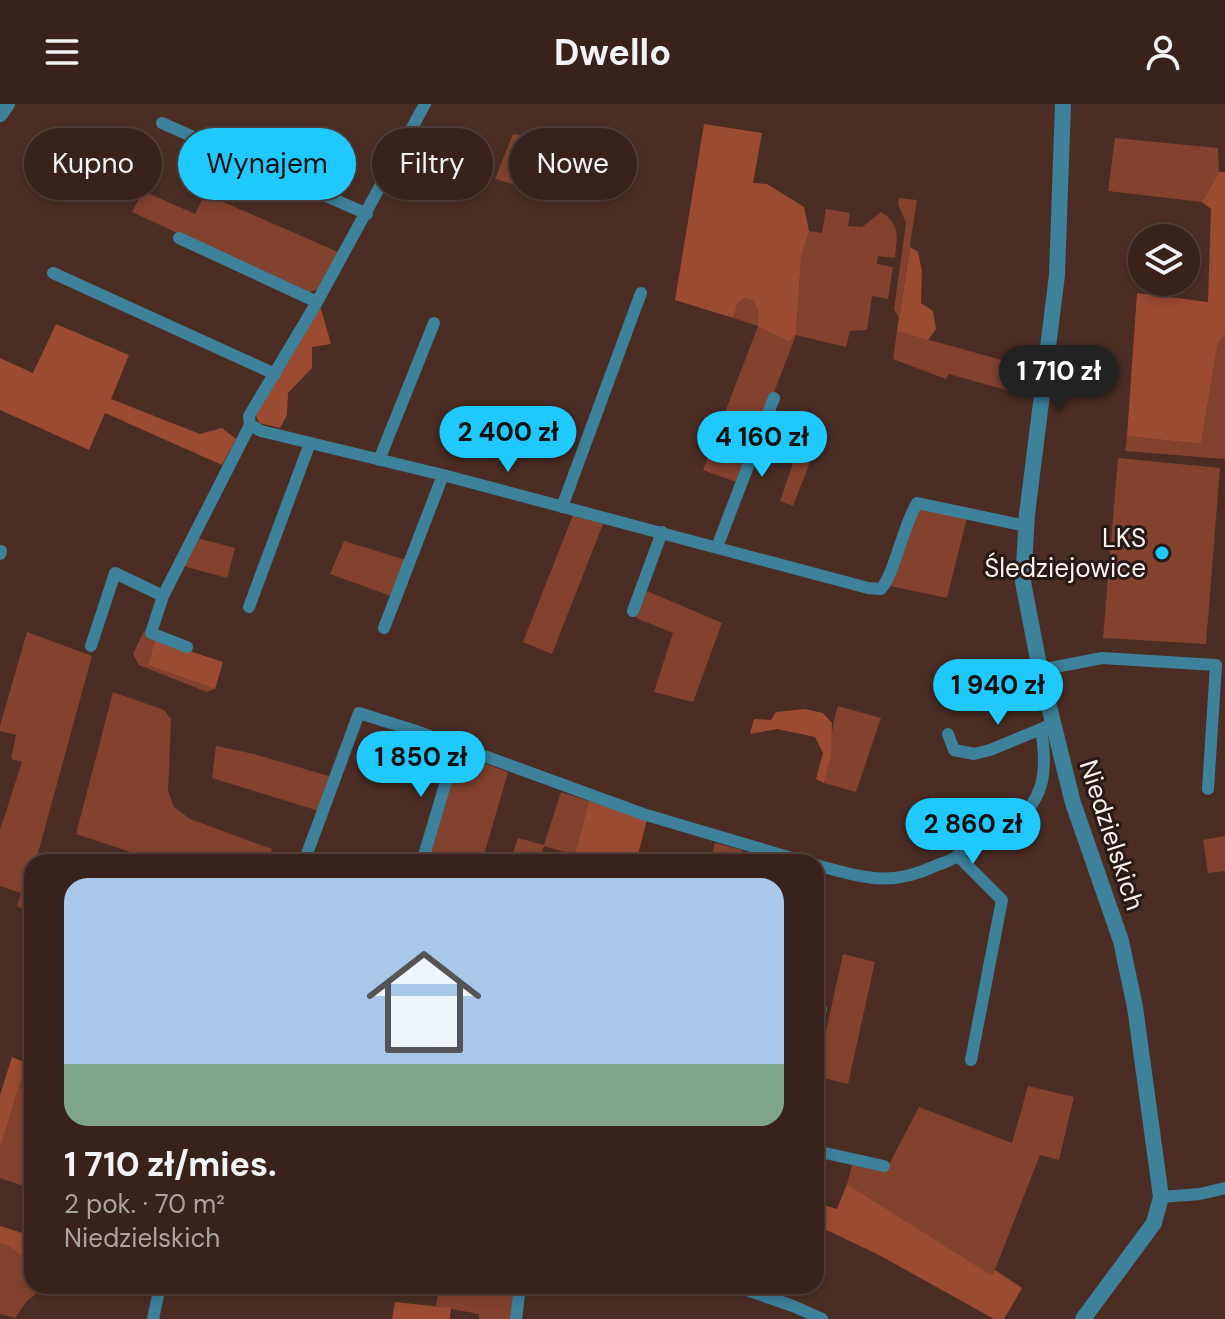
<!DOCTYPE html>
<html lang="pl">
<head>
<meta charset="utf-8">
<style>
	:root { --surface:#38221b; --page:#432f28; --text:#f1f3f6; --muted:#aba4a3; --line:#523f3a; --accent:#1fc9fd }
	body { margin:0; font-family:"DM Sans",sans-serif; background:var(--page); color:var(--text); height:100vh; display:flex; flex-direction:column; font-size:30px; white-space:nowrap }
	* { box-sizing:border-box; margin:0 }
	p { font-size:26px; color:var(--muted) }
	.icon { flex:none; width:44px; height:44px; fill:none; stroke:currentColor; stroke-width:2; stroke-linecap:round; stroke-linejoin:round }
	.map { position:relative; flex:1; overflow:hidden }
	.details { position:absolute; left:24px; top:750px; width:800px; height:440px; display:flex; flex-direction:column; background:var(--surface); border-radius:24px; box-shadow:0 4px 12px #0003,0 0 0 2px var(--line) }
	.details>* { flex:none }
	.guide { position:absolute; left:24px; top:24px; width:800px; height:72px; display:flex; gap:16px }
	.controls { position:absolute; left:1128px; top:120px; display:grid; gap:16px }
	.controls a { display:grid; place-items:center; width:72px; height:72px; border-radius:50%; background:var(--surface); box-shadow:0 4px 12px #0003,0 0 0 2px var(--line); font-size:40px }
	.price { position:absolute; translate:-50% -68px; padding:0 18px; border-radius:28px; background:var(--accent); color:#111; font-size:26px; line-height:52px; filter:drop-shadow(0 2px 4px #0008) }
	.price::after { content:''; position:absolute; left:50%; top:48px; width:24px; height:18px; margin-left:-12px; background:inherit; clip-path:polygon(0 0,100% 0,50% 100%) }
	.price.selected { background:#222; color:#fff }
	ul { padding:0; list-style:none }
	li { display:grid; align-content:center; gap:16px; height:424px; padding:0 40px }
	li span { display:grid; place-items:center; height:248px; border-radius:24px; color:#555 }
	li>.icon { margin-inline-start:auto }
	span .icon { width:144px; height:144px; fill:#fffc; stroke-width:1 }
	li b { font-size:34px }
	.pill { padding:0 28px; border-radius:36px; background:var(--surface); box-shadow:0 4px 12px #0003,0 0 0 2px var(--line); font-size:28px; line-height:72px }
	.pill.selected { background:var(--accent); color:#111 }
	header { display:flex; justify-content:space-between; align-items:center; height:104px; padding:0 40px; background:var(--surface); font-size:36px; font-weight:700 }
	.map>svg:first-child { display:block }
	.green { fill:#82422e }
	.forest { fill:#9b4b31 }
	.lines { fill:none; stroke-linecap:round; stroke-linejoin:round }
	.minor { stroke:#3d819b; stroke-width:12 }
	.tertiary { stroke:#3d819b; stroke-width:16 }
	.poi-dot { fill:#1fc9fd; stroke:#271a15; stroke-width:3 }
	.labels { text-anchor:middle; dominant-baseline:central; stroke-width:6; stroke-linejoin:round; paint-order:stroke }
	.poi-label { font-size:26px; fill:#fef2ee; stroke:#271a15; text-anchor:end }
	.street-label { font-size:26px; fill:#fef2ee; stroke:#271a15 }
</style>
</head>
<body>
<header><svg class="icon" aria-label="menu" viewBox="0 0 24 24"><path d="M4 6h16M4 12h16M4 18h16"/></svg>Dwello<svg class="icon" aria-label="person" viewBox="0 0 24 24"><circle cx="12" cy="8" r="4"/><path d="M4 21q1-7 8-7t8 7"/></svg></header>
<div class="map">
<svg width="1225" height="1215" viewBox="0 0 1225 1215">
	<rect width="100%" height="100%" fill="#4b2d24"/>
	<path class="green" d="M513 30 556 37 544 89 495 75Z
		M1115 34 1218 44 1219 68 1202 98 1108 87Z
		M143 87 195 110 205 90 338 148 319 185 307 189 132 108Z
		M899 94 917 96 899 214 894 205 906 119 898 100Z
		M826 105 850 109 848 122 862 123 881 108C901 120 897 133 895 154L878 152 877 160 893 163 888 195 872 192 867 226 850 227 846 243 796 231 739 379 703 366 758 222 733 214 738 199 746 194 754 197 759 210 790 238 796 230 801 153 809 127 822 129Z
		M897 227 1034 265 1030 293 949 270 946 275 893 255Z
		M1225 231V355L1125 347 1127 332 1201 340 1218 237Z
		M795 353 810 358 793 402 780 397Z
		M1118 354 1220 364 1206 540 1103 534Z
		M922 403 967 414 947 494 890 482 916 407Z
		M573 411 603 420 552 550 523 538Z
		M197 434 235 444 227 474 183 462Z
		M344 437 406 456 391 492 330 470Z
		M647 487 722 519 693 598 654 588 673 529 636 514Z
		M144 527 147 532 155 536 148 561 215 585 207 588 139 561 133 550Z
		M27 528 92 552 38 749 65 758H32V809L17 802 21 789 0 782V726L22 658 11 655 16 631 0 627V622Z
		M113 588 164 606 171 615 168 687 174 703 190 715 272 745 267 758H161L76 730Z
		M838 602 881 614 856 688 824 679C830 653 830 627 838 602Z
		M216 642 254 650 332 673 319 707 212 674Z
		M462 653H468L508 668 482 758H427L457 655Z
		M561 688 589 697 575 751 544 742 539 758H510L518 734 544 741Z
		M1225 732V767L1208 769 1203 736Z
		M715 739 742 746 739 758H710Z
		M843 850 875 858 848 980 816 972Z
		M26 959 32 961V1085L0 1074V1045Z
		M1028 982 1074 993 1059 1056 1040 1051 992 1173 847 1080 852 1061 885 1068 919 1003 1012 1039Z
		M0 1139 10 1143 32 1161V1182H45L27 1197 15 1214 0 1210Z
		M439 1182H515L512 1215H479V1210L436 1202Z"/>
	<path class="forest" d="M704 20 762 29 753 79 767 80 804 103 809 127 801 154 796 230 790 238 758 222 759 210 754 197 746 194 738 199 733 214 675 196Z
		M1219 68H1225V231L1218 238 1201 340 1127 332 1137 189 1208 198 1211 105 1202 98Z
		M910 143 918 148 922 167 921 199 933 207 936 225 928 236 897 227Z
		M319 198 331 240 312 243V264L288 289 287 311 280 324 259 319 256 312Z
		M56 220 129 251 111 295 200 330 222 324 236 335 222 361 105 309 89 346 0 306V254L33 269Z
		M155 536 223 558 215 585 148 561Z
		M805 605 823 609 832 619 831 651 824 679 816 675 823 649 815 633 777 625 750 630 754 615 771 616 776 608Z
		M589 697 647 716 636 758H573Z
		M12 953 26 959 0 1045V991Z
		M847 1080 992 1172 995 1166 1022 1184 1004 1215H994L879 1151 831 1128 816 1123V1099L837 1105Z
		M0 1122 32 1132V1161L10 1143 0 1139Z
		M395 1198 451 1204 450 1215H392Z"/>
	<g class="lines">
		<path class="minor" d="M425 0 317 198 249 312 250 321 261 327 443 371 868 484 881 485C895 468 903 422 917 399L1026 422
			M162 19 367 110
			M179 134 317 198
			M53 169 275 270
			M379 356 434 219
			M562 403 641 189
			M717 443 774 294
			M0 450 1 447
			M249 503 310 339
			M633 507 662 428
			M384 524 443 371
			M91 542 115 469 163 492
			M187 543 151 529 163 492 250 321
			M1040 566 1102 554 1216 561 1208 685
			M948 630 954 646 974 650 990 646 1041 625
			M958 752 1002 796 971 956
			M304 758 359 609 416 627 643 710 805 758
			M422 758 456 644
			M816 761C863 773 888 784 935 762 942 759 951 757 957 752 964 747 967 740 975 736 984 731 994 730 1003 725 1046 701 1048 667 1041 625L1054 619
			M816 905H821
			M816 1047 884 1062
			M1161 1093 1200 1090 1225 1084
			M735 1182 793 1202 822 1215
			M153 1215 160 1182
			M516 1215 520 1182"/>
		<path class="tertiary" d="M1063 0 1057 171 1027 410 1023 478 1040 566 1073 699 1121 837 1135 903 1161 1093 1154 1119 1083 1215
			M0 10 7 0"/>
	</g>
	<circle class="poi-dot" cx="1162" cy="449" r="8"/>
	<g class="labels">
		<g class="poi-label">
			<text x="1146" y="434">LKS<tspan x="1146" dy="30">Śledziejowice</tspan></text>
		</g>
		<g class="street-label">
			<text transform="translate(1112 731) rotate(72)">Niedzielskich</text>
		</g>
	</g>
</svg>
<div class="controls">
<a><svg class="icon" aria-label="layers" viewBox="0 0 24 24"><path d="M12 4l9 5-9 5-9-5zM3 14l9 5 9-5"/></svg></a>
</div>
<b class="price selected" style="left:1059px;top:309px">1 710 zł</b>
<b class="price" style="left:508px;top:370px">2 400 zł</b>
<b class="price" style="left:762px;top:375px">4 160 zł</b>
<b class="price" style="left:998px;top:623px">1 940 zł</b>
<b class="price" style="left:421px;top:695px">1 850 zł</b>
<b class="price" style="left:973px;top:762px">2 860 zł</b>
<div class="guide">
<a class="pill">Kupno</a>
<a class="pill selected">Wynajem</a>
<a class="pill">Filtry</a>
<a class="pill">Nowe</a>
</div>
<section class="details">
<ul>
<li><span style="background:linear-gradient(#a9c7e8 75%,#7fa58c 0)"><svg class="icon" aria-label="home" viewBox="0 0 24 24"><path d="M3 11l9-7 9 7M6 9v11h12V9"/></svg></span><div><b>1 710 zł/mies.</b><p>2 pok. · 70 m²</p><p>Niedzielskich</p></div></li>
</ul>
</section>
</div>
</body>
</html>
